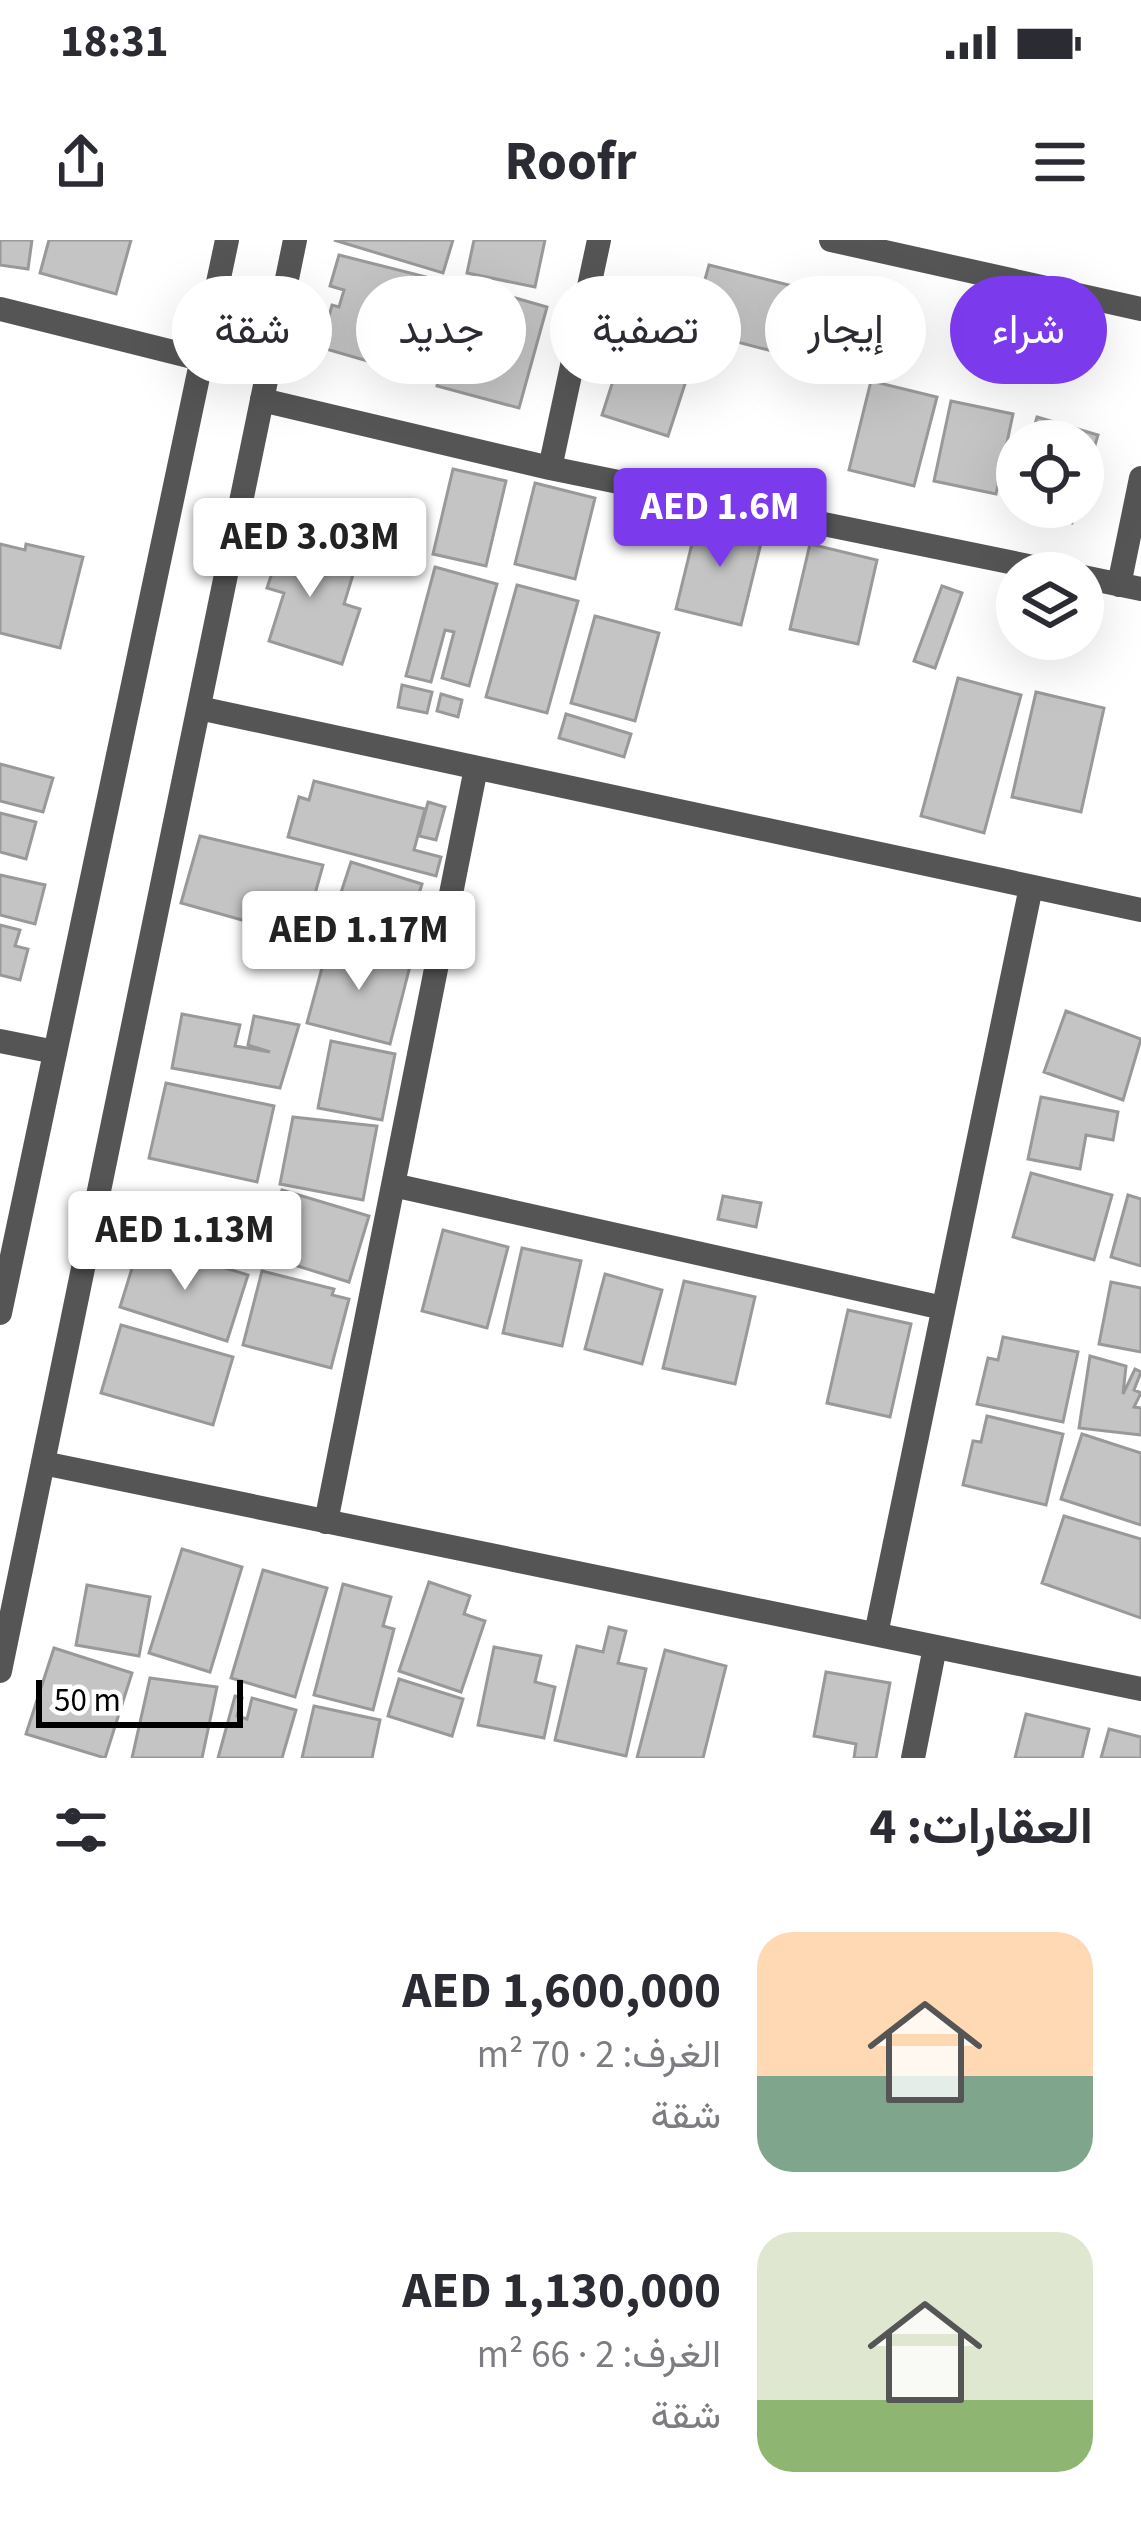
<!DOCTYPE html>
<html lang="ar">
<head>
<meta charset="utf-8">
<style>
	:root { --surface:#fff; --page:#f7f7f7; --text:#2b2b33; --muted:#7c7c81; --accent:#7c3aed }
	body { margin:0; font-family:"Source Sans 3",Vazirmatn,sans-serif; background:var(--page); color:var(--text); direction:rtl; height:100vh; display:flex; flex-direction:column; font-size:45px; white-space:nowrap }
	* { box-sizing:border-box; margin:0 }
	p { font-size:39px; color:var(--muted) }
	.icon { flex:none; width:66px; height:66px; fill:none; stroke:currentColor; stroke-width:2; stroke-linecap:round; stroke-linejoin:round }
	.map { position:relative; height:1518px; overflow:hidden; direction:ltr }
	.panel { display:flex; flex-direction:column; background:var(--surface); flex:1 }
	.panel>* { flex:none }
	.banner { position:absolute; left:36px; top:36px; width:1071px; height:108px; direction:rtl; display:flex; gap:24px }
	.controls { position:absolute; left:996px; top:180px; display:grid; gap:24px }
	.controls a { display:grid; place-items:center; width:108px; height:108px; border-radius:50%; background:var(--surface); box-shadow:0 12px 48px #0002; font-size:60px }
	.scale { position:absolute; left:36px; bottom:30px; width:207px; box-sizing:border-box; padding-left:12px; border:6px solid #000; border-top:0; font-size:33px; line-height:42px; white-space:nowrap; color:#000; -webkit-text-stroke:9px #fff; paint-order:stroke }
	.price { position:absolute; translate:-50% -102px; padding:0 27px; border-radius:12px; background:#fff; color:#222; font-size:39px; line-height:78px; filter:drop-shadow(0 3px 6px #0008) }
	.price::after { content:''; position:absolute; left:50%; top:72px; width:36px; height:27px; margin-left:-18px; background:inherit; clip-path:polygon(0 0,100% 0,50% 100%) }
	.price.active { background:var(--accent); color:#fff }
	ul { padding:0; list-style:none }
	li { display:flex; align-items:center; gap:36px; height:300px; padding:0 48px }
	li span { display:grid; place-items:center; flex:none; width:336px; height:240px; border-radius:36px; color:#555 }
	li>.icon { margin-inline-start:auto }
	span .icon { width:144px; height:144px; fill:#fffc; stroke-width:1 }
	li b { font-size:51px }
	h2 { display:flex; justify-content:space-between; align-items:center; height:144px; padding:0 48px; font-size:51px }
	.tag { padding:0 42px; border-radius:54px; background:var(--surface); box-shadow:0 12px 48px #0002; font-size:42px; line-height:108px }
	.tag.active { background:var(--accent); color:#fff }
	.status { display:flex; justify-content:space-between; align-items:center; height:84px; padding:0 60px; background:var(--surface); direction:ltr }
	.status svg { height:33px; fill:currentColor }
	header { display:flex; justify-content:space-between; align-items:center; height:156px; padding:0 48px; background:var(--surface); font-size:54px; font-weight:700 }
	.map>svg:first-child { display:block }
	.building { fill:#c4c4c4; stroke:#999; stroke-width:3 }
	.lines { fill:none; stroke-linecap:round; stroke-linejoin:round }
	.minor { stroke:#555; stroke-width:24 }
	.tertiary { stroke:#555; stroke-width:24 }
</style>
</head>
<body>
<div class="status"><b>18:31</b><svg viewBox="0 0 49 12"><path d="M0 12V9h3v3zM5 12V6h3v6zM10 12V3h3v9zM15 12V0h3v12zM26 1h20v11H26zM47 4h2v5h-2z"/></svg></div>
<header><svg class="icon" aria-label="menu" viewBox="0 0 24 24"><path d="M4 6h16M4 12h16M4 18h16"/></svg>Roofr<svg class="icon" aria-label="share" viewBox="0 0 24 24"><path d="M12 15V3M7 8l5-5 5 5M5 13v7h14v-7"/></svg></header>
<div class="map">
<svg width="1141" height="1518" viewBox="0 0 1141 1518">
	<rect width="100%" height="100%" fill="#fff"/>
	<path class="building" d="M0 0H32L28 29 0 25Z
		M49 0H131L116 54 40 33Z
		M334 0H453L443 33Z
		M474 0H545L535 47 467 33Z
		M339 15 446 42 419 136 295 100 301 80 326 87 332 65 339 67 344 50 330 46Z
		M709 25 789 45 772 111 691 90Z
		M830 38 873 46 858 121 792 108 802 56 826 61Z
		M466 44 547 67 519 168 437 146Z
		M629 47 653 55 643 86 698 104 668 196 602 175 633 79 619 75Z
		M871 141 937 157 914 246 849 230Z
		M951 161 1013 174 996 254 934 241Z
		M1037 177 1098 195 1083 246V201H1030Z
		M453 229 506 241 486 326 433 314Z
		M535 243 595 258 575 339 515 324Z
		M1017 267H1077L1072 283Z
		M699 275 764 291 741 385 676 369Z
		M262 290 308 304 306 313 355 328 344 364 360 369 342 424 269 401 284 353 267 348 279 312 256 305Z
		M0 304 25 310 26 304 83 317 60 408 0 393Z
		M810 304 877 320 858 404 790 389Z
		M435 327 497 344 469 446 442 438 454 392 445 390 431 442 406 436Z
		M517 345 578 361 547 473 486 457Z
		M942 346 962 353 935 428 914 421Z
		M595 376 659 393 635 481 571 463Z
		M958 438 1021 455 984 593 921 576Z
		M402 445 432 452 427 473 398 467Z
		M1036 452 1104 468 1081 572 1012 557Z
		M441 454 462 460 458 477 437 471Z
		M566 474 631 494 624 517 559 498Z
		M0 524 53 538 43 572 0 561Z
		M314 541 425 569 414 610 441 617 436 636 288 597 299 557 309 560Z
		M428 562 445 567 436 600 419 596Z
		M0 573 36 582 26 619 0 612Z
		M200 596 323 625 303 697 181 663Z
		M351 622 422 644 402 708 330 686Z
		M0 635 45 645 35 684 0 675Z
		M0 685 20 690 15 706 28 709 20 740 0 735Z
		M329 702 411 722 390 804 307 783Z
		M1066 771 1141 799 1123 860 1044 832Z
		M182 774 240 785 235 806 270 812 248 805 254 776 299 785 280 848 172 828Z
		M331 801 395 814 382 880 318 868Z
		M166 843 274 866 257 942 149 918Z
		M1041 857 1118 872 1113 900 1086 895 1080 929 1028 919Z
		M293 877 377 886 363 960 280 944Z
		M1031 933 1112 955 1094 1020 1013 997Z
		M282 950 369 976 349 1042 262 1015Z
		M1128 955 1141 959V1026L1111 1017Z
		M723 956 761 963 756 987 718 979Z
		M443 990 508 1007 487 1088 422 1071Z
		M522 1008 581 1021 562 1106 503 1093Z
		M138 1009 168 1019 170 1011 248 1035 227 1101 120 1067Z
		M262 1031 334 1049 332 1055 349 1059 331 1128 243 1105Z
		M605 1034 662 1050 642 1124 585 1109Z
		M684 1041 755 1057 735 1144 663 1128Z
		M1111 1042 1141 1048V1112L1099 1104Z
		M848 1070 911 1084 890 1177 827 1163Z
		M121 1085 233 1117 213 1185 101 1153Z
		M1003 1097 1078 1112 1063 1182 977 1164 988 1118 998 1120Z
		M1090 1116 1126 1126 1123 1154 1135 1129 1141 1132 1134 1150 1141 1153 1134 1167 1141 1168V1195L1079 1188Z
		M987 1176 1063 1194 1046 1265 963 1245 973 1201 981 1202Z
		M1082 1194 1141 1213V1285L1061 1259Z
		M1064 1276 1141 1299V1378L1042 1343Z
		M182 1309 242 1327 210 1432 149 1413Z
		M263 1330 327 1348 295 1457 231 1438Z
		M429 1342 470 1356 464 1374 485 1381 461 1452 399 1431Z
		M343 1344 391 1357 383 1386 394 1389 373 1470 314 1455Z
		M87 1345 150 1357 139 1416 76 1405Z
		M609 1387 626 1391 618 1423 646 1429 626 1516 555 1500 577 1406 603 1412Z
		M494 1407 541 1416 535 1442 555 1447 544 1498 478 1485Z
		M54 1408 132 1433 105 1518 26 1494Z
		M665 1410 726 1426 703 1518H637Z
		M826 1432 890 1443 876 1518H854L856 1504 814 1496Z
		M150 1438 217 1447 202 1518H132Z
		M399 1439 463 1459 452 1496 388 1476Z
		M235 1456 242 1458 237 1476 247 1479 252 1458 296 1470 282 1518H218Z
		M314 1466 380 1480 372 1518H302Z
		M1026 1474 1089 1489 1082 1518H1015Z
		M1109 1489 1141 1497V1518H1101Z"/>
	<g class="lines">
		<path class="minor" d="M599 0 550 228 1063 333
			M831 0 1141 69
			M0 69 201 119
			M262 160 550 228
			M1083 337 1141 349
			M1119 345 1141 238
			M199 468 1141 670
			M0 801 55 812
			M393 945 943 1068
			M326 1282 476 528
			M876 1394 1031 647
			M913 1518 935 1407"/>
		<path class="tertiary" d="M0 1073 227 0
			M43 1223 1141 1449
			M0 1431 295 0"/>
	</g>
</svg>
<div class="controls">
<a><svg class="icon" aria-label="locate" viewBox="0 0 24 24"><circle cx="12" cy="12" r="6"/><path d="M12 2v4M12 18v4M2 12h4M18 12h4"/></svg></a>
<a><svg class="icon" aria-label="layers" viewBox="0 0 24 24"><path d="M12 4l9 5-9 5-9-5zM3 14l9 5 9-5"/></svg></a>
</div>
<div class="scale">50 m</div>
<b class="price active" style="left:720px;top:330px">AED 1.6M</b>
<b class="price" style="left:310px;top:360px">AED 3.03M</b>
<b class="price" style="left:359px;top:753px">AED 1.17M</b>
<b class="price" style="left:185px;top:1053px">AED 1.13M</b>
<div class="banner">
<a class="tag active">شراء</a>
<a class="tag">إيجار</a>
<a class="tag">تصفية</a>
<a class="tag">جديد</a>
<a class="tag">شقة</a>
</div>
</div>
<section class="panel">
<h2>العقارات: 4<svg class="icon" aria-label="filters" viewBox="0 0 24 24"><path d="M4 7h16M4 17h16"/><circle cx="9" cy="7" r="2"/><circle cx="15" cy="17" r="2"/></svg></h2>
<ul>
<li><span style="background:linear-gradient(#ffd9b3 60%,#7fa58c 0)"><svg class="icon" aria-label="home" viewBox="0 0 24 24"><path d="M3 11l9-7 9 7M6 9v11h12V9"/></svg></span><div><b>AED 1,600,000</b><p>الغرف: 2 · 70 m²</p><p>شقة</p></div></li>
<li><span style="background:linear-gradient(#dfe7d0 70%,#8fb573 0)"><svg class="icon" aria-label="home" viewBox="0 0 24 24"><path d="M3 11l9-7 9 7M6 9v11h12V9"/></svg></span><div><b>AED 1,130,000</b><p>الغرف: 2 · 66 m²</p><p>شقة</p></div></li>
</ul>
</section>
</body>
</html>
